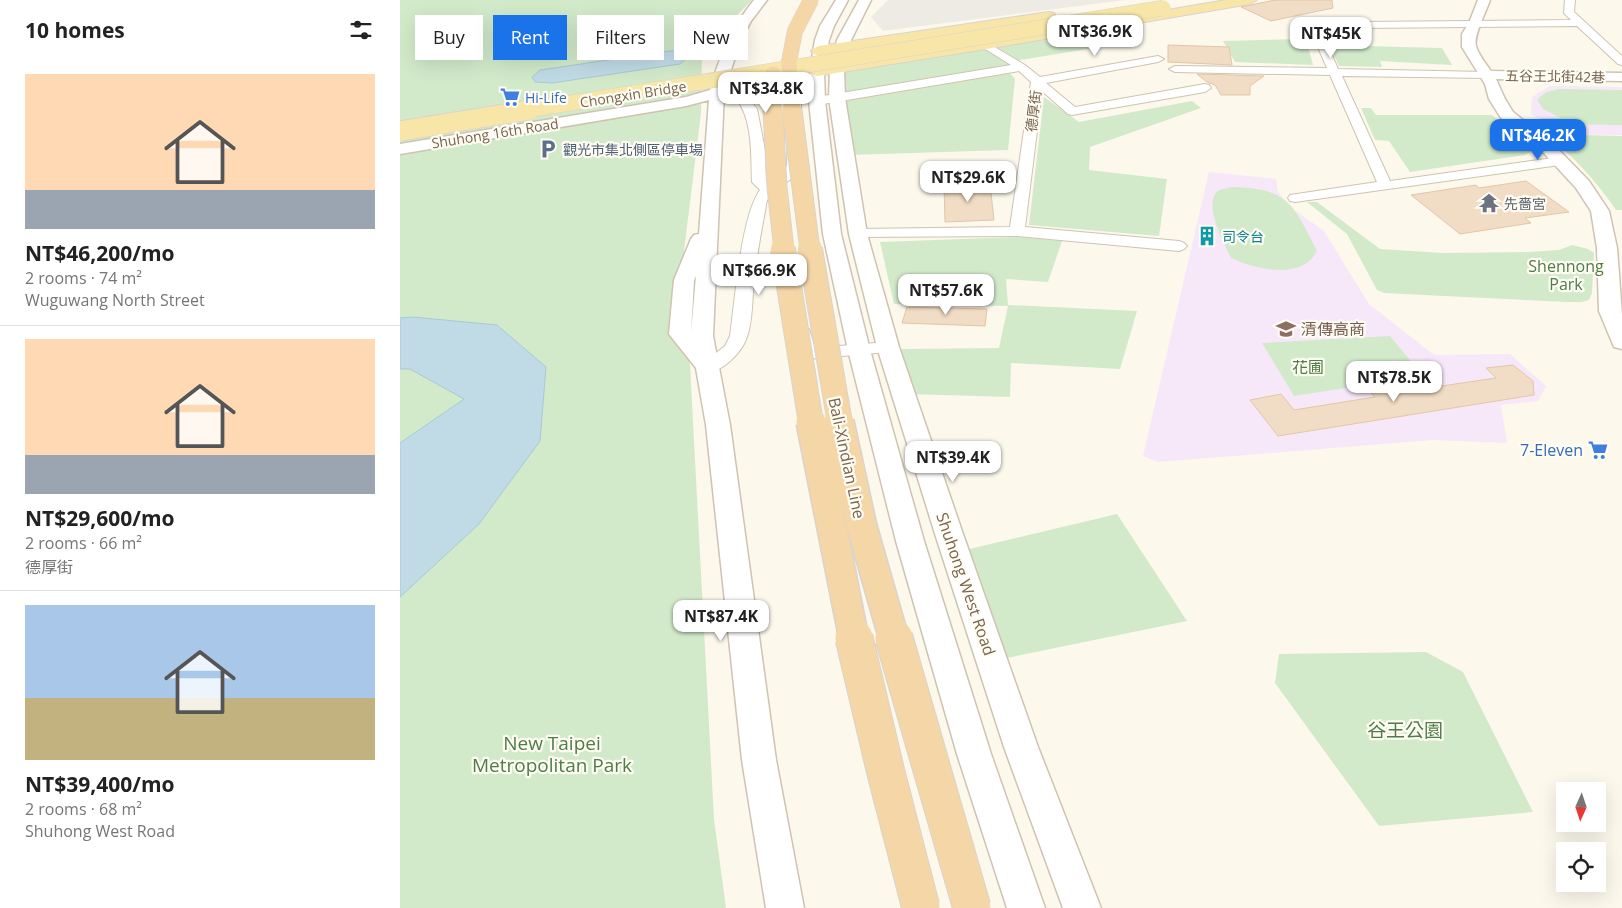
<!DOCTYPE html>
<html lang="en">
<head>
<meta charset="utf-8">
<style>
	:root { --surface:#fff; --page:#f2f2f2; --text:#222; --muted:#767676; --line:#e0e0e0; --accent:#1a73e8 }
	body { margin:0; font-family:"Open Sans","Noto Sans TC",sans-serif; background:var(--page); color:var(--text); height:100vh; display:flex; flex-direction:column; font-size:19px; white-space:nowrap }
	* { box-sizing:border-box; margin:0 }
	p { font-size:16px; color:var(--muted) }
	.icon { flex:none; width:28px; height:28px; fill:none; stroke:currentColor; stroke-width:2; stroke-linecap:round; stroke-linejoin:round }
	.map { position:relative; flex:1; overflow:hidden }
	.panel { display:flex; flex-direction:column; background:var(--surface); width:400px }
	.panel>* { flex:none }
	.hud { position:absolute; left:15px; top:15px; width:475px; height:45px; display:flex; gap:10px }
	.needle { width:32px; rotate:183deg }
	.buttons { position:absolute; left:1156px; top:782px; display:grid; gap:10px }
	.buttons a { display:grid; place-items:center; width:50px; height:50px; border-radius:0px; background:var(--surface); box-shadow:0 5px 20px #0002; font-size:25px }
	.price { position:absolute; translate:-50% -42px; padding:0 11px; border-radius:10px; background:#fff; color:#222; font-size:16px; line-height:32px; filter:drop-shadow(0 1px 2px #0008) }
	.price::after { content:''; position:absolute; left:50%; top:30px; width:15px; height:11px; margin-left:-8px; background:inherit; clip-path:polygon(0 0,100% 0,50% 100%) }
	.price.active { background:var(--accent); color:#fff }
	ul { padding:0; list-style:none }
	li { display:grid; align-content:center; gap:10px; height:265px; padding:0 25px }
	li+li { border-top:1px solid var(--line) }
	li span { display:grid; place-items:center; height:155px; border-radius:0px; color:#555 }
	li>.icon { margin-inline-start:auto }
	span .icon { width:90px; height:90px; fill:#fffc; stroke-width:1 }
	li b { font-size:21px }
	h2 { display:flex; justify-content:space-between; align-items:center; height:60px; padding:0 25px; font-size:21px }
	.chip { padding:0 18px; border-radius:0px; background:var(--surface); box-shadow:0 5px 20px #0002; font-size:18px; line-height:45px }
	.chip.active { background:var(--accent); color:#fff }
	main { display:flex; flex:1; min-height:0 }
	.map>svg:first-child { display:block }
	.industrial { fill:#eeebe4 }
	.education { fill:#f6e8f9 }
	.green { fill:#d2eaca }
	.water { fill:#c1dbe6; stroke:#a7c9d7 }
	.building { fill:#f1ddc5; stroke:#e3c6a6 }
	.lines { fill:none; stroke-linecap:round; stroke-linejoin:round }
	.minor-casing { stroke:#cfc3b1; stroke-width:2 }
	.tertiary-casing { stroke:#cfc3b1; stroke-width:3 }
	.primary-casing { stroke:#d9d4ce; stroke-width:2 }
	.minor { fill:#fff; fill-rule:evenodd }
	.tertiary { fill:#fff; fill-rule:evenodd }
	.primary { fill:#f7e6a8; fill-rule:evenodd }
	.primary-bridge-far1-casing { stroke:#d9d4ce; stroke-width:16; stroke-linecap:butt }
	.primary-bridge-casing { stroke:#d9d4ce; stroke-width:21; stroke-linecap:butt }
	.trunk-bridge-far4-casing { stroke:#d9d4ce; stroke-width:16; stroke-linecap:butt }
	.trunk-bridge-far3-casing { stroke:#d9d4ce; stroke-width:21; stroke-linecap:butt }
	.trunk-bridge-far2-casing { stroke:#d9d4ce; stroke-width:26; stroke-linecap:butt }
	.trunk-bridge-far1-casing { stroke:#d9d4ce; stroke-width:32; stroke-linecap:butt }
	.trunk-bridge-casing { stroke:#d9d4ce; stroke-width:39; stroke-linecap:butt }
	.primary-bridge-far1 { stroke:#f7e6a8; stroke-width:15 }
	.primary-bridge { stroke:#f7e6a8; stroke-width:19 }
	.trunk-bridge-far4 { stroke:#f5d6a7; stroke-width:15 }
	.trunk-bridge-far3 { stroke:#f5d6a7; stroke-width:19 }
	.trunk-bridge-far2 { stroke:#f5d6a7; stroke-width:24 }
	.trunk-bridge-far1 { stroke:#f5d6a7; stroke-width:29 }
	.trunk-bridge { stroke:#f5d6a7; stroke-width:37 }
	.labels { text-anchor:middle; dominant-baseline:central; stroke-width:4.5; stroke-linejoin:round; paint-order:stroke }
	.far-street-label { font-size:14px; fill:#78644f; stroke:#fefcf3 }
	.far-shop-label { font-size:14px; fill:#366cbe; stroke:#fefcf3; text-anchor:start }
	.far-service-label { font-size:14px; fill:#4e5e75; stroke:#fefcf3; text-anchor:start }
	.far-worship-label { font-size:14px; fill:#5b616d; stroke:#fefcf3; text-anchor:start }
	.far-culture-label { font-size:14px; fill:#0d838f; stroke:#fefcf3; text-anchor:start }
	.park-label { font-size:16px; fill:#4e7d47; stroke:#fefcf3 }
	.education-label { font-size:16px; fill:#785e54; stroke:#fefcf3; text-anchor:start }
	.shop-label { font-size:16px; fill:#366cbe; stroke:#fefcf3; text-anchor:end }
	.street-label { font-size:16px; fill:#78644f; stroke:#fefcf3 }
	.near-park-label { font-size:19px; fill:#4e7d47; stroke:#fefcf3 }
</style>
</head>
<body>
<main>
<section class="panel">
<h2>10 homes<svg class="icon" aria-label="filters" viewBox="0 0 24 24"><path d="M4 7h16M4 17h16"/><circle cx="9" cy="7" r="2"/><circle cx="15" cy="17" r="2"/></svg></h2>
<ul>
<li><span style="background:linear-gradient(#ffd9b3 75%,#9aa5b1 0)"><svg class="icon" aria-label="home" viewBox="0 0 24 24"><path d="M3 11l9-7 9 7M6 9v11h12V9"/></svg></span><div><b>NT$46,200/mo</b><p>2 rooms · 74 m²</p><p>Wuguwang North Street</p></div></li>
<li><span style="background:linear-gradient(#ffd9b3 75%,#9aa5b1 0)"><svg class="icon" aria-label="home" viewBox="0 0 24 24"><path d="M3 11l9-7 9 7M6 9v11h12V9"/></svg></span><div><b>NT$29,600/mo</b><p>2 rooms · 66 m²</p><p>德厚街</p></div></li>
<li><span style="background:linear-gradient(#a9c7e8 60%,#c2b280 0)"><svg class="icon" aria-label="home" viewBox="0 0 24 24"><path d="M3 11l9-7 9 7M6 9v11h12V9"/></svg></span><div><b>NT$39,400/mo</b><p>2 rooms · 68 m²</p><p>Shuhong West Road</p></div></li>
</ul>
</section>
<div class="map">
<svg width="1222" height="908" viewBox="0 0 1222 908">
	<rect width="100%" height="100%" fill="#fcf8ec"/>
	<path class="industrial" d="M488 0H725L483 31 471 17Z"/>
	<path class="education" d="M1150 86 1222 87V135L1155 134 1149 128 1140 124 1139 119 1131 114 1132 97Z
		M809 172 876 179 878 192 890 207 924 231 969 304 1034 355 1110 354 1146 386 1138 401 1101 405 1107 443 1033 440 758 462 743 456Z"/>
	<path class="green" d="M0 0H352L302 51 301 113 284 251 314 819 326 908H0Z
		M701 30 718 44 615 61 595 46Z
		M945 34 961 46 1042 48 1052 65 980 61 982 67 939 66 927 39Z
		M906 39 913 65 835 62 823 41Z
		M585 46 615 68 607 70 615 79 608 150 448 155 441 100 428 99 434 72Z
		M1159 89 1222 90V125L1146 124 1141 118H1161L1143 109 1137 100 1146 92Z
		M644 97 679 122 792 101 801 108 690 147 689 170 767 179 759 236 629 225Z
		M961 108H971L976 115H1092L1134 150 1125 155 1010 172 989 141 975 140Z
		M1145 134 1222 136V210H1216C1197 182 1173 155 1145 134Z
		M831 187C889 188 893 204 917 251 902 281 855 269 831 258 825 244 801 203 819 190 822 189 828 188 831 187Z
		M907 202H917L980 249 1043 253 1128 252 1159 250 1172 245 1188 249 1194 253 1192 293 1189 300 1181 302H1167L984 293 977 290 947 234Z
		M620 237 662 241 648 282 606 279 608 305 737 311 720 369 611 363 610 397 507 394 501 349 599 348 608 306 494 304 480 242Z
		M990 336 1023 376 894 396 862 343Z
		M717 514 787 621 597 660 561 551Z
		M1026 652 1063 672 1133 812 979 826 875 683 879 654Z"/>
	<path class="water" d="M269 51H290V56L280 64 152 83 135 82 132 77 140 70Z
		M13 317 97 325 146 367 140 441 79 524 0 597V443L64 399 10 369H0V318Z"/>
	<path class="building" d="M875 0H932L933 8 871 21 841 7Z
		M768 45 829 47 832 65 768 62Z
		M797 74 864 76 850 86V95H821L815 85 807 82Z
		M1126 181 1169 212 1125 218 1131 223 1060 234 1011 195 1076 185 1079 188Z
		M590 184 594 220 545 222 544 185Z
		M507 307 587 309 585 326 502 323Z
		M1113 365 1133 381 1134 395 878 436 850 400 881 394 894 410 975 397 964 386 992 381 1001 392 1096 378 1086 368Z"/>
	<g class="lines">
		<defs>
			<path id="minor" d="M1165 0H1175L1174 12 1222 56V65L1218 64 1177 26 959 28 925 39 938 69 1087 72 1093 75 1087 78 942 76 990 181 1160 157 1165 158 1167 161 1160 165 895 202 890 201 888 198 890 195 977 182 930 75 775 72 769 69 775 66 927 68 914 38 931 29 959 22 1171 20 1164 13Z
				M586 42 625 65 640 77 758 56 764 59 758 62 646 83 675 107 805 84 809 85 811 88 805 92 672 115 668 114 642 91 625 227 779 241 784 243 787 246 784 249 779 251 617 236 453 237 450 234 453 231 458 229 610 227 631 82 619 71 417 105 411 101 417 97 611 65 582 47 581 45Z
				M417 78 423 82 407 93 401 103V165L394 177 376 189 386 202 389 210 387 213H377L369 198 367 200C362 227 357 253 354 280 352 298 353 320 347 337 342 353 319 376 302 372L299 368 302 364 325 346 330 336C335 301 341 216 360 190L352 182C351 155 353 120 336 98L317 97 311 93 317 89 344 92 357 109 365 150 366 181 368 182 384 172 387 165 389 103 399 88Z
				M403 328 409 329 415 348 488 342 494 343 497 347 494 351 488 352 407 359 401 358 398 354 394 333 397 329Z"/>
			<path id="tertiary" d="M354 0H367L351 21 339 44 324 93 313 336 330 425 376 760 404 908H366L342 760 306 425 296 368 269 334 274 280 291 239 294 235 299 234 309 100 286 106 0 154V144L286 97 310 90C319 57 332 27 354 0ZM296 276 291 334 294 280Z
				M436 0H448L434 26 429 40 424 71 425 101 441 234 470 350 524 541 591 754 645 908H607L557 754 496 541 448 350 423 234 409 101 410 71 415 40 420 26Z
				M459 0H471L451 40 444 68 445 98 467 234 499 347 564 537 638 747 701 908H663L604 747 536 537 477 347 449 234 429 98 430 68 437 40Z
				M1078 0H1090C1086 12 1073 36 1076 46 1078 54 1086 64 1091 71L1222 73V81L1096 79 1105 99 1113 112 1152 143 1189 181 1209 211 1217 248 1222 315V349L1214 347 1199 311 1197 248 1191 211 1176 188 1140 149 1101 118 1089 99 1085 84 1062 47V34L1069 23Z"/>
			<path id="primary" d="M826 0H857L850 4 586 49 417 76 411 74 409 71 411 68 417 66 586 41Z
				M649 12 654 13 656 16 654 19 419 56 414 54 411 51 414 48 419 46Z"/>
		</defs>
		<use href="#minor" class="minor-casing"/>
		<use href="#tertiary" class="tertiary-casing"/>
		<use href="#primary" class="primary-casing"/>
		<use href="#minor" class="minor"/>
		<use href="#tertiary" class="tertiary"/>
		<use href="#primary" class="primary"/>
		<defs>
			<path id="primary-bridge-far1" d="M121 111 763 8"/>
			<path id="primary-bridge" d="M0 131 129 110"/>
			<path id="trunk-bridge-far4" d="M373 74V111
				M392 111 389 62 395 31 411 0"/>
			<path id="trunk-bridge-far3" d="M373 110 377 187 384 250
				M392 110 410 250"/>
			<path id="trunk-bridge-far2" d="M383 249 411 423
				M410 249 440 423"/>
			<path id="trunk-bridge-far1" d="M411 422 454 639
				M439 422 462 527 494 639"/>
			<path id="trunk-bridge" d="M454 638 486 773 521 908
				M494 638 572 908"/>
		</defs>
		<use href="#primary-bridge-far1" class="primary-bridge-far1-casing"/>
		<use href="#primary-bridge" class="primary-bridge-casing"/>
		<use href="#trunk-bridge-far4" class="trunk-bridge-far4-casing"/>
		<use href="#trunk-bridge-far3" class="trunk-bridge-far3-casing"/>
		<use href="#trunk-bridge-far2" class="trunk-bridge-far2-casing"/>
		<use href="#trunk-bridge-far1" class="trunk-bridge-far1-casing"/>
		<use href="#trunk-bridge" class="trunk-bridge-casing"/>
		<use href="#primary-bridge-far1" class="primary-bridge-far1"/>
		<use href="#primary-bridge" class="primary-bridge"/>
		<use href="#trunk-bridge-far4" class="trunk-bridge-far4"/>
		<use href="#trunk-bridge-far3" class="trunk-bridge-far3"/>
		<use href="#trunk-bridge-far2" class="trunk-bridge-far2"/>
		<use href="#trunk-bridge-far1" class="trunk-bridge-far1"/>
		<use href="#trunk-bridge" class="trunk-bridge"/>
	</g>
	<defs>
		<symbol id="supermarket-bare" viewBox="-9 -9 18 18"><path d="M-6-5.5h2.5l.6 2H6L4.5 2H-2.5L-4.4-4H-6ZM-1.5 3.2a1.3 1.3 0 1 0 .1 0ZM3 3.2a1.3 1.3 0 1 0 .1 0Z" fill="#3f7fe0" stroke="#fefcf3" stroke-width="2.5" paint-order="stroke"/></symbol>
		<symbol id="parking-bare" viewBox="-9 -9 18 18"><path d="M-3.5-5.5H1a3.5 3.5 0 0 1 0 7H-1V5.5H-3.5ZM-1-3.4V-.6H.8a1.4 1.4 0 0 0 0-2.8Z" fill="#5c6f8a" stroke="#fefcf3" stroke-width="2.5" paint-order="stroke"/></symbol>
		<symbol id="temple-bare" viewBox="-9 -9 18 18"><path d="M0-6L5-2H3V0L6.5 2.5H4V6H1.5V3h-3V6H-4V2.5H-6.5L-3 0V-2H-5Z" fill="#6b7280" stroke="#fefcf3" stroke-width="2.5" paint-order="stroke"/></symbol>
		<symbol id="building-bare" viewBox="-9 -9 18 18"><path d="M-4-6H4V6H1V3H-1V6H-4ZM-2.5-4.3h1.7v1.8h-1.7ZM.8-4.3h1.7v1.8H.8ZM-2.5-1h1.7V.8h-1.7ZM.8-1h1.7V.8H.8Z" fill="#0f9aa8" stroke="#fefcf3" stroke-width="2.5" paint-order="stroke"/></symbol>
		<symbol id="school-bare" viewBox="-9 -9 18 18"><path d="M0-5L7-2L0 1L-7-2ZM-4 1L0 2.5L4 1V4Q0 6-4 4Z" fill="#8d6e63" stroke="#fefcf3" stroke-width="2.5" paint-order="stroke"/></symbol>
	</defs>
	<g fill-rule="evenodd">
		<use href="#supermarket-bare" x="96" y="83" width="28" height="28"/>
		<use href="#parking-bare" x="134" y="135" width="28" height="28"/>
		<use href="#temple-bare" x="1075" y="189" width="28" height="28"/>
		<use href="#building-bare" x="793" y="222" width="28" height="28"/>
		<use href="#school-bare" x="872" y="315" width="28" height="28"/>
		<use href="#supermarket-bare" x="1184" y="436" width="28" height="28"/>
	</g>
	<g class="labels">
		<g class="far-street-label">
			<text transform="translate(1155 76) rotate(1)">五谷王北街42巷</text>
			<text transform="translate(233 94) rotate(-9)">Chongxin Bridge</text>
			<text transform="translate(633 111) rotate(-83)">德厚街</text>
			<text transform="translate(95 133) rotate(-9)">Shuhong 16th Road</text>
		</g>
		<g class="far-shop-label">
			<text x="125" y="97">Hi-Life</text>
		</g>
		<g class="far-service-label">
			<text x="163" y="149">觀光市集北側區停車場</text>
		</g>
		<g class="far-worship-label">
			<text x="1104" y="203">先嗇宮</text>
		</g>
		<g class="far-culture-label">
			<text x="822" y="236">司令台</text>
		</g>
		<g class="park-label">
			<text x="1166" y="266">Shennong<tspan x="1166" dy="18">Park</tspan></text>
			<text x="908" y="367">花圃</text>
		</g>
		<g class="education-label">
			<text x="901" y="329">清傳高商</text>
		</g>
		<g class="shop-label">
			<text x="1183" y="450">7-Eleven</text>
		</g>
		<g class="street-label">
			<text transform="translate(447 458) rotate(78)">Bali-Xindian Line</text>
			<text transform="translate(566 584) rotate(71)">Shuhong West Road</text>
		</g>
		<g class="near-park-label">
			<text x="1005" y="730">谷王公園</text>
			<text x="152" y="743">New Taipei<tspan x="152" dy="22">Metropolitan Park</tspan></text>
		</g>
	</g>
</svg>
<div class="buttons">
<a><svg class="needle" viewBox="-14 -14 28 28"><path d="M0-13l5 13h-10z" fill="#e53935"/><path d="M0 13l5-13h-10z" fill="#767676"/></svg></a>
<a><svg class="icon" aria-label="locate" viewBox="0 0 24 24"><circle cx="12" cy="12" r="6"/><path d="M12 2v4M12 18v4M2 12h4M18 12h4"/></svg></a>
</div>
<b class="price" style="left:695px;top:57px">NT$36.9K</b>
<b class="price" style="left:931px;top:59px">NT$45K</b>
<b class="price" style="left:366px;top:114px">NT$34.8K</b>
<b class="price active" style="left:1138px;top:161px">NT$46.2K</b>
<b class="price" style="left:568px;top:203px">NT$29.6K</b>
<b class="price" style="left:359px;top:296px">NT$66.9K</b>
<b class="price" style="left:546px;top:316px">NT$57.6K</b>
<b class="price" style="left:994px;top:403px">NT$78.5K</b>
<b class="price" style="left:553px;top:483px">NT$39.4K</b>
<b class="price" style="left:321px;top:642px">NT$87.4K</b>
<div class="hud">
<a class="chip">Buy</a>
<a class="chip active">Rent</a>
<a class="chip">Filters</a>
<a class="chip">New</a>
</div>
</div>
</main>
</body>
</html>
